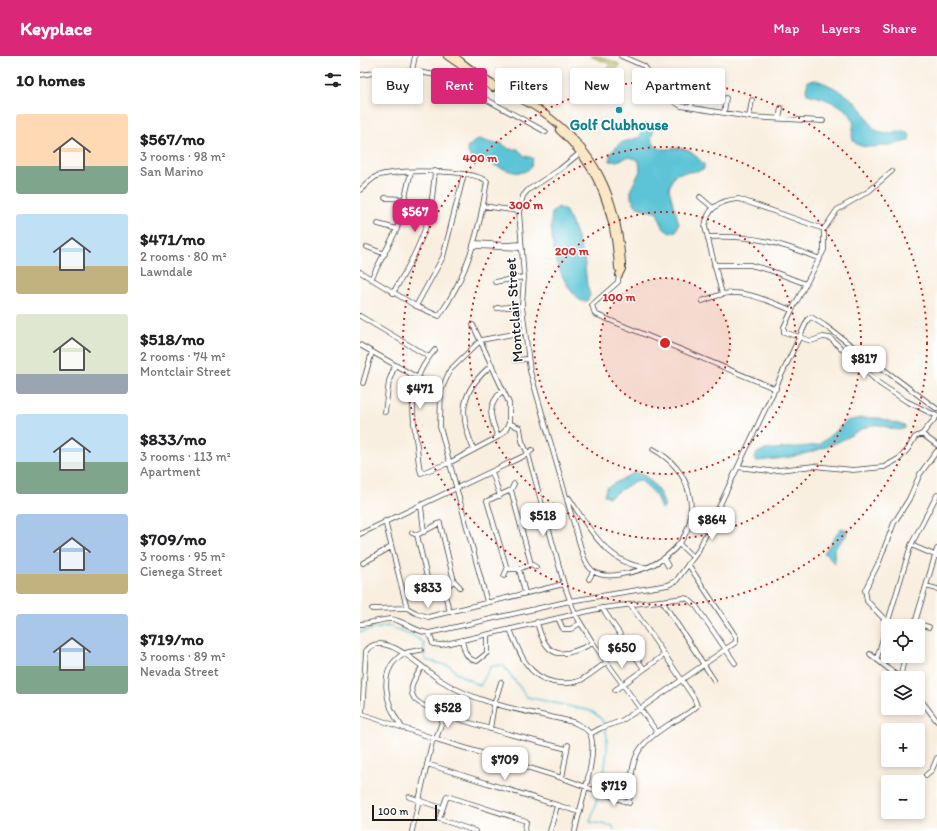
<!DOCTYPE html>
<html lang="en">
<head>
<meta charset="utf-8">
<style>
	:root { --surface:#fff; --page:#f2f2f2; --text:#202124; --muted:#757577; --accent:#db2777 }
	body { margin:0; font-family:Itim,sans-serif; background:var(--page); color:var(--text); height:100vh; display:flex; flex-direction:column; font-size:15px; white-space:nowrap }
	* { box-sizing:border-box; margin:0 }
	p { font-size:13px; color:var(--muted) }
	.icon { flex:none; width:22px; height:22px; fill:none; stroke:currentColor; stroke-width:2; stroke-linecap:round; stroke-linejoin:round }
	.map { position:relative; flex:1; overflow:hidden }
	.sheet { display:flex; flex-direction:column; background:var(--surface); width:360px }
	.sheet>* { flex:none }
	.hud { position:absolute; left:12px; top:12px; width:380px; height:36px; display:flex; gap:8px }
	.fabs { position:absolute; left:521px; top:563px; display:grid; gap:8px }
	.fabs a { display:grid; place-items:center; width:44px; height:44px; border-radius:4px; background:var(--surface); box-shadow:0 2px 6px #0003; font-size:20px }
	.scale { position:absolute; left:12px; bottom:10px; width:65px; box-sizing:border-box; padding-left:4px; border:2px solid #1c1c1c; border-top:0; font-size:11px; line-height:14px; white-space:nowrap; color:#1c1c1c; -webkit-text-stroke:3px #fff; paint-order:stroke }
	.price { position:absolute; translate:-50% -34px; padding:0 9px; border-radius:8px; background:#fff; color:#222; font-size:13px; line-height:26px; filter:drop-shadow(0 1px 2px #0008) }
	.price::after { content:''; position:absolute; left:50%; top:24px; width:12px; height:9px; margin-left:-6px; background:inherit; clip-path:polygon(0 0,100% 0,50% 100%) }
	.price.selected { background:var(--accent); color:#fff }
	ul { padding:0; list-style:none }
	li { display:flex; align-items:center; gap:12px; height:100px; padding:0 16px }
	li span { display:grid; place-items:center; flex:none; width:112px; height:80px; border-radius:4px; color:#555 }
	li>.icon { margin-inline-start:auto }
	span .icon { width:48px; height:48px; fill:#fffc; stroke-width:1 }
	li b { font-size:17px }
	h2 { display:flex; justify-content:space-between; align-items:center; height:48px; padding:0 16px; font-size:17px }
	.chip { padding:0 14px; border-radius:4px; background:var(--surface); box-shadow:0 2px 6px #0003; font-size:14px; line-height:36px }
	.chip.selected { background:var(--accent); color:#fff }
	header { display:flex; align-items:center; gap:24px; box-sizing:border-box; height:56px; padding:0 20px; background:var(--accent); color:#fff }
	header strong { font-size:19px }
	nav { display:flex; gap:22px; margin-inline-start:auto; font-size:14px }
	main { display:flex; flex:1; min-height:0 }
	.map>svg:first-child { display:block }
	.grass { fill:url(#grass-dots); stroke:#6c7242 }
	.water { fill:#5bc4d6; stroke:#3c7079 }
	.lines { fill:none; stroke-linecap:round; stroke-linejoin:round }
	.stream { stroke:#5bc4d6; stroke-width:1.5 }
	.street-casing { stroke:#3d3c39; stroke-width:5.5 }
	.secondary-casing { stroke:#3d3c39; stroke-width:8 }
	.street { stroke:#fff; stroke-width:4 }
	.secondary { stroke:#fbe7c3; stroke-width:6 }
	.ring { fill:none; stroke:#d62828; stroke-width:2; stroke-dasharray:2 4 }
	.culture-dot { fill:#0f9aa8; stroke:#fff; stroke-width:1.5 }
	.labels { text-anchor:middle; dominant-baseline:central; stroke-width:3; stroke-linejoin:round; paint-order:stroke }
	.culture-label { font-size:15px; font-weight:bold; fill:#0d838f; stroke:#fff }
	.street-label { font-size:15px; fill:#1c1c1c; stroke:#fff }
	.centre { fill:#d62828; stroke:#fff; stroke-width:2 }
	.ring-label { font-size:12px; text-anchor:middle; font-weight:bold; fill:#d62828; stroke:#fff; stroke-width:3; stroke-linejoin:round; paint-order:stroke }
</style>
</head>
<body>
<header>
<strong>Keyplace</strong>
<nav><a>Map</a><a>Layers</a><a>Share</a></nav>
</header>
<main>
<section class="sheet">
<h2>10 homes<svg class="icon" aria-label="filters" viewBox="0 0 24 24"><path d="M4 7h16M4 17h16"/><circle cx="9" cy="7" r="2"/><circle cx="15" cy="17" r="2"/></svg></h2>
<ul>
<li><span style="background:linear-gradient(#ffd9b3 65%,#7fa58c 0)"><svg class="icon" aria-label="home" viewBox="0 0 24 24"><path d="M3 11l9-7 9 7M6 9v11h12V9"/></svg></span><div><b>$567/mo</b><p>3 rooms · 98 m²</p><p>San Marino</p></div></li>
<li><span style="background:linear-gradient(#bfe0f5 65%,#c2b280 0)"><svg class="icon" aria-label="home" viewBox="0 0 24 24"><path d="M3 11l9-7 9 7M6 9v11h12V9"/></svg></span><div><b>$471/mo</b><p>2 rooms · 80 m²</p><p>Lawndale</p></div></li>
<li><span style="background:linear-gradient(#dfe7d0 75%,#9aa5b1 0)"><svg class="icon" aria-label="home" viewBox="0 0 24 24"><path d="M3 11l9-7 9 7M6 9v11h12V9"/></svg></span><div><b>$518/mo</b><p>2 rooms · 74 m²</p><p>Montclair Street</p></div></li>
<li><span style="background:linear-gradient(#bfe0f5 60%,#7fa58c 0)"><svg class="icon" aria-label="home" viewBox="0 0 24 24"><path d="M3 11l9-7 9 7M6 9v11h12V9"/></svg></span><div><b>$833/mo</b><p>3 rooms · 113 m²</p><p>Apartment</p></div></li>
<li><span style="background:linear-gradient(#a9c7e8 75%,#c2b280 0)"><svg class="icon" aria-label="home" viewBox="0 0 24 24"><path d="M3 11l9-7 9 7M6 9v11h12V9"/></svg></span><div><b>$709/mo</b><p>3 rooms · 95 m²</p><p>Cienega Street</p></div></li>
<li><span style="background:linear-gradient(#a9c7e8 65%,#7fa58c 0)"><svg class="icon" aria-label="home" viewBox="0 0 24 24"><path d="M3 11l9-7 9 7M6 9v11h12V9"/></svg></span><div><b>$719/mo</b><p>3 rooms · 89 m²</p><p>Nevada Street</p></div></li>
</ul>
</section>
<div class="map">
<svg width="577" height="775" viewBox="0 0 577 775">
	<defs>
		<pattern id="grass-dots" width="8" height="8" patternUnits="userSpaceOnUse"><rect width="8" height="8" fill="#bcc869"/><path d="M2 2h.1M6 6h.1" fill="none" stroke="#a1ab5a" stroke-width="1.8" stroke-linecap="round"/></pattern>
	</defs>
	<rect width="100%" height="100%" fill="#fff"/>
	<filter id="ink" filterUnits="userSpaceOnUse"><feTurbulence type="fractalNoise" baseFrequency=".025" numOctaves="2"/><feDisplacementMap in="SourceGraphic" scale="8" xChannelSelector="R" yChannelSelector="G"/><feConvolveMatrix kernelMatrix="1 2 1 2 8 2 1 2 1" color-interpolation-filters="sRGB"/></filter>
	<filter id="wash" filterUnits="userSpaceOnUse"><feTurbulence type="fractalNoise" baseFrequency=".012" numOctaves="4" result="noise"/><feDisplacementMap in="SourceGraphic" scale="16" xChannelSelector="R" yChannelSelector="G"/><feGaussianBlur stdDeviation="0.9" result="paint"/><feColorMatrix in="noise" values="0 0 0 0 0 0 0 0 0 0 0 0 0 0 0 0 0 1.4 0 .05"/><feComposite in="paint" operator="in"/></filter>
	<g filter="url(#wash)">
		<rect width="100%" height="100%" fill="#f9efe0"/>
		<path class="grass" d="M230 0H239L259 8 251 26 242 30 250 8Z"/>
		<path class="water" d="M456 24C473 30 488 38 500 51 508 60 509 73 522 77 529 79 538 74 546 76L550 79 549 84 545 86C533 88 499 97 493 84 490 77 496 70 492 62 487 49 460 41 447 38L446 34 448 25Z
			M292 67 295 69 291 83 296 91C304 95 309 92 318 92 329 92 337 101 344 108V113C334 117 324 115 314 119L309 133 319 168 316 175 310 177 304 173 297 157 277 151 271 142V133L280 115 279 105C265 96 263 107 250 105V98L260 87 280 81 284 68Z
			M120 83 131 87H141L149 93H158L165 100 173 102 171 111C161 123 143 112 131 108 120 104 109 106 107 92L116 84Z
			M198 151 205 154 211 165 224 201 227 229 230 239 227 245H221C198 227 188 184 192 156Z
			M501 362H520L545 370V372C536 378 524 367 513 369 500 372 491 380 480 385 452 398 426 403 396 405L394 403 397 397 404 394 459 389 487 365Z
			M275 416C290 419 302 437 305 451L301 453 296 440 281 425 277 424 249 441 244 439 246 432Z
			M481 472 487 474C487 483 479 486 474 493L475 508 464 497Z"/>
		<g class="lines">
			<path class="stream" d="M0 576 28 570 57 582 64 587 65 604 90 610 98 618 120 630 131 610 143 609 167 641 231 655C236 658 242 662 244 668 254 693 238 740 230 766L253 770 254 775"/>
		</g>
	</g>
	<g filter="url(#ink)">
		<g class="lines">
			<defs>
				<path id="street" d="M261 0 284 10 310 43 321 50 389 61 463 65
					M52 15 55 0
					M0 19 27 15H52L76 19 109 34 186 76
					M331 51 334 39
					M364 57 366 42
					M389 61 392 44
					M419 63 421 52
					M221 96 199 114 168 134 163 140 159 155 164 221 162 250 170 315 222 496C224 503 227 510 233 515 241 521 253 520 262 518 303 512 340 483 329 437 324 417 311 403 293 393
					M0 134C5 130 11 123 17 120 36 113 110 113 127 125 120 173 108 219 79 260L56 250 0 216
					M340 141 353 152
					M25 142 45 143
					M123 150 159 155
					M18 168 37 173
					M464 173 477 154 509 135 532 115
					M348 181C392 179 418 186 460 203
					M115 187 147 189 161 188
					M115 190 161 192
					M7 191 25 198
					M354 209H390L409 214 446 228
					M259 217 258 226 232 249 235 258 416 333
					M11 223 37 173 51 116
					M135 226 164 221
					M33 237C46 215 58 194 66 170 72 153 73 133 75 115
					M342 245C349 243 355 240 363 238 386 233 411 247 432 254L464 194V173L379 143C361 144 347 151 345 171L362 238
					M56 250 83 201 104 118
					M137 252 162 250
					M432 254 424 271V276L451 285 463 281 470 282 520 328 546 345 577 360
					M0 260 69 301
					M0 289 81 335
					M75 294C48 324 51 353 57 390 58 398 58 409 61 417L89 407 138 381 145 375 149 367V347L113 269
					M155 304 168 303
					M3 327 12 296
					M25 356 29 325 35 309
					M149 367 160 372 162 385 168 398 204 528 215 558 233 587 297 676
					M562 378 577 389
					M138 381C130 361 126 350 143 334
					M114 394C98 358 100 335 132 309
					M378 411 410 415 454 410 493 414 524 411 540 402 548 393 555 381 562 378 577 360
					M132 416 140 440
					M151 434 171 508 159 513H147L127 445Z
					M151 434 154 428
					M209 442C227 469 248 509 285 511
					M61 450 64 476
					M330 458 357 455
					M25 465 47 552
					M80 467 94 525 83 533 70 534 57 479Z
					M52 477 57 479
					M0 478 168 398 172 394
					M319 488 333 501
					M551 489 577 500
					M304 503 308 510
					M3 507 31 491
					M171 508 176 511
					M159 513 165 537
					M144 520 147 513
					M229 523 233 516
					M94 525 100 531
					M566 530 577 533
					M83 533 90 556
					M302 545 354 624
					M127 546 80 371 81 335 90 314 121 284 164 276
					M242 552 284 613
					M12 553 47 552 56 557 68 561 204 528
					M198 562 203 573H211L220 567
					M177 566C186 604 202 603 233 587
					M527 566 507 545 505 534 519 506 534 467 549 443 560 418 577 395
					M555 567 569 571
					M0 568C10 568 21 563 31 563 43 564 55 576 69 577L210 545 308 529 316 525 338 495 448 263 451 261 464 269 577 353
					M554 570 577 493
					M150 573C159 596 167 620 193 626 203 628 212 628 221 624 230 619 238 612 247 606
					M69 577 73 588 81 589 242 552 324 542 328 543 336 550 375 607
					M102 584C104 594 106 604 117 605L127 597V579
					M510 598 540 622 545 600
					M552 600 560 602
					M517 602 551 489 577 439
					M62 611C56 621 47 631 54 642 63 658 183 687 207 693
					M255 634 304 599
					M558 640 577 665
					M42 671C26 650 16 615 43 598 48 595 56 595 61 594
					M130 673 134 649 141 626
					M230 678 241 672 261 665 280 653 376 586V581L328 508
					M76 683 85 657
					M67 708 219 756
					M566 719 572 714 577 702
					M202 722 208 689
					M49 741 82 752
					M52 775 73 682
					M115 775 79 763 87 740 166 765 165 775
					M190 775 197 750
					M215 775C219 753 239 696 230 678 227 672 219 669 213 666 168 655 121 650 80 624 65 615 23 571 6 595L2 658 76 683 202 722 269 747C274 704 269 694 308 669 318 663 329 658 337 650L334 642 270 548"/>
				<path id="secondary" d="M87 0 133 32
					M94 0C107 10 121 22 136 30 150 39 167 45 181 55 236 94 257 140 262 207V213L259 219
					M199 74C240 111 255 159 258 212"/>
			</defs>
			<use href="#street" class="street-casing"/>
			<use href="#secondary" class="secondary-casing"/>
			<use href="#street" class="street"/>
			<use href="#secondary" class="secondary"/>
		</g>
	</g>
	<circle cx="305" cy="287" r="65" fill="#d62828" fill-opacity=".12"/>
	<g class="ring">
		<circle cx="305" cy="287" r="65"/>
		<circle cx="305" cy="287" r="131"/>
		<circle cx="305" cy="287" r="196"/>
		<circle cx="305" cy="287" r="262"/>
	</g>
	<circle class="culture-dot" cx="259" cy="54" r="4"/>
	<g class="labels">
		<g class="culture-label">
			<text x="259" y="69">Golf Clubhouse</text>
		</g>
		<g class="street-label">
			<text transform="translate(154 254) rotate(-94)">Montclair Street</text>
		</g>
	</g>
	<circle cx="305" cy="287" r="6" class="centre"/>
	<g class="ring-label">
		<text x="120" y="106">400 m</text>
		<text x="166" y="153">300 m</text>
		<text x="212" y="199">200 m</text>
		<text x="259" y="245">100 m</text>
	</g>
</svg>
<div class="fabs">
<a><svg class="icon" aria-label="locate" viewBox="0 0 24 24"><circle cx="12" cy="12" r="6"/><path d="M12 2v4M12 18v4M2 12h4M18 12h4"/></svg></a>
<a><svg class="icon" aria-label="layers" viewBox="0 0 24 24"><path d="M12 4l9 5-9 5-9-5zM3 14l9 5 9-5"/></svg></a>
<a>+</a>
<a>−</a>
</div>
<div class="scale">100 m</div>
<b class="price selected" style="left:55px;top:177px">$567</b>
<b class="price" style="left:504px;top:324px">$817</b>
<b class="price" style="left:60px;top:354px">$471</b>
<b class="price" style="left:183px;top:481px">$518</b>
<b class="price" style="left:352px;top:485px">$864</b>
<b class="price" style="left:68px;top:553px">$833</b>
<b class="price" style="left:262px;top:613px">$650</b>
<b class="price" style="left:88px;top:673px">$528</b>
<b class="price" style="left:145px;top:725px">$709</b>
<b class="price" style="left:254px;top:751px">$719</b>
<div class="hud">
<a class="chip">Buy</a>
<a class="chip selected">Rent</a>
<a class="chip">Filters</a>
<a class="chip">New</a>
<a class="chip">Apartment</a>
</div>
</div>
</main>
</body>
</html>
